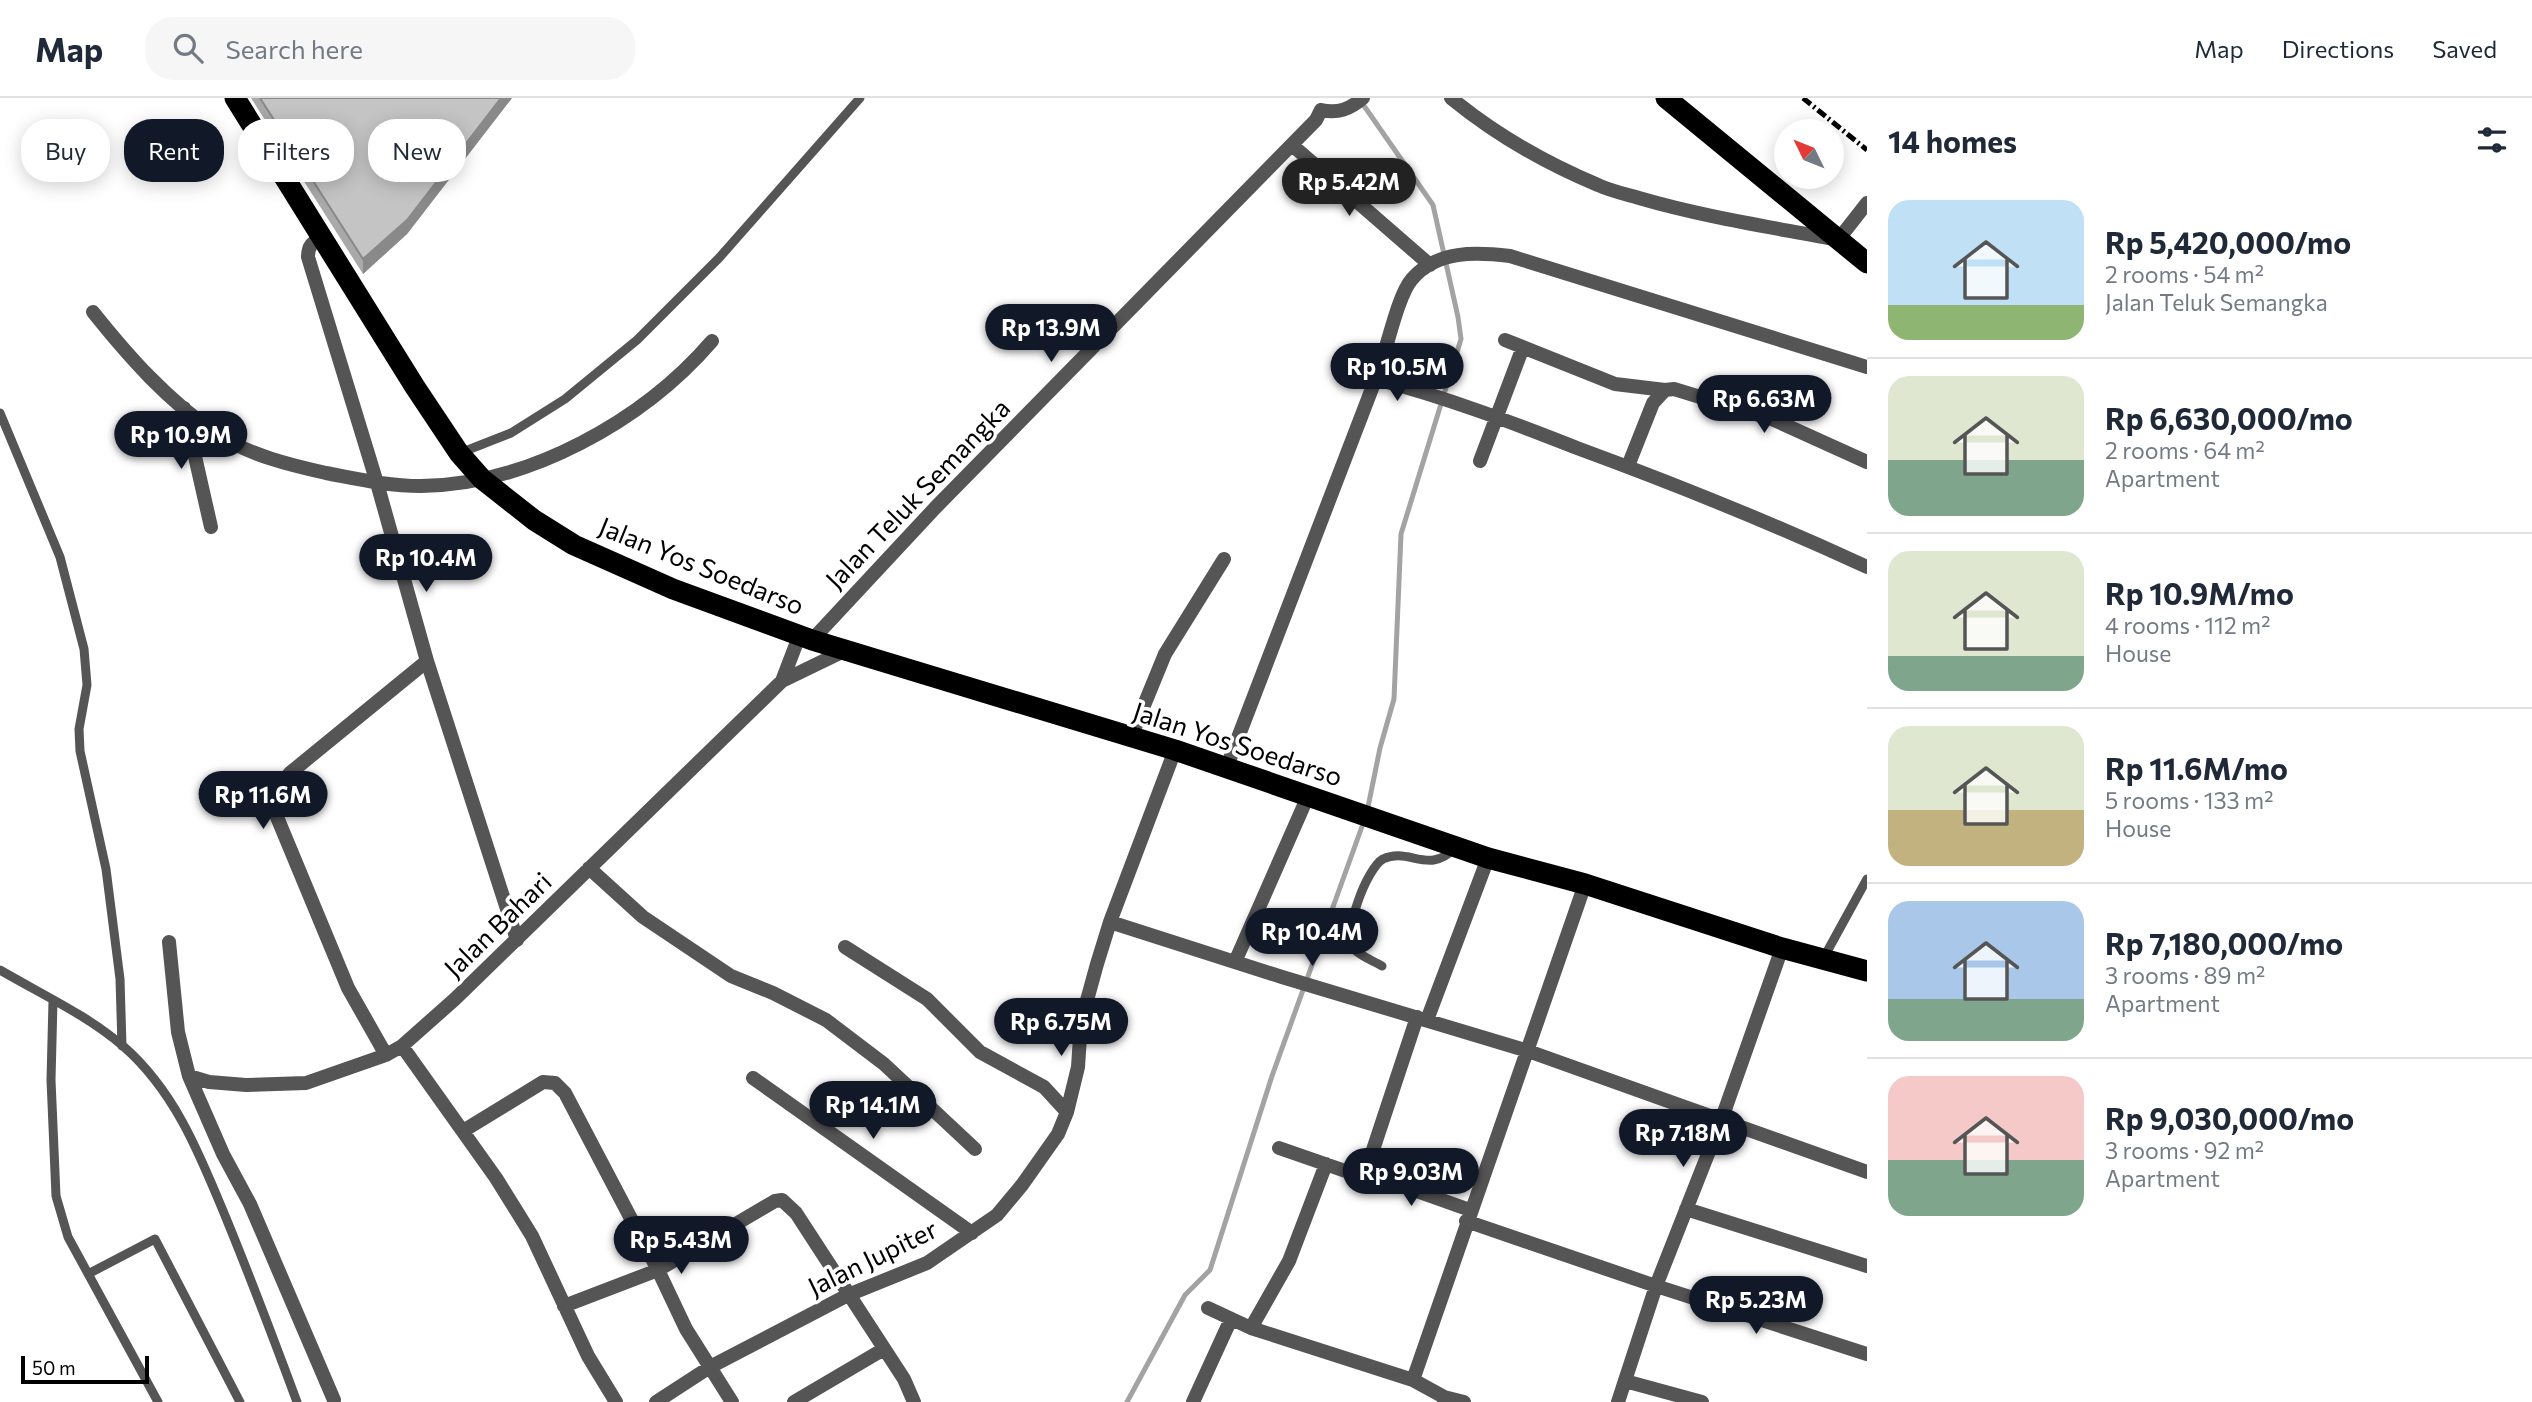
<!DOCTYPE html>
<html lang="en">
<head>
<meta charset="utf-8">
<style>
	:root { --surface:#fff; --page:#f6f6f7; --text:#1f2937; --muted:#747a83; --line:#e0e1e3; --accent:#111827 }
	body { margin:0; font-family:Commissioner,sans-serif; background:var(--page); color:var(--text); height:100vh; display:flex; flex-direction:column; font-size:26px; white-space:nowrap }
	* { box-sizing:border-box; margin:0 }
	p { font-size:23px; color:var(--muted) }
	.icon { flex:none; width:38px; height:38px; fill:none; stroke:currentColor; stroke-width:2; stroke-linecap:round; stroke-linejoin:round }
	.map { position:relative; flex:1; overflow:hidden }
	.side { display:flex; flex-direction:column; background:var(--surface); width:665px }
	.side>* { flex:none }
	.top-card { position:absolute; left:21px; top:21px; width:665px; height:63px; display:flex; gap:14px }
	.needle { width:46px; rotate:313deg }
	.buttons { position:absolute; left:1774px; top:21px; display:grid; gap:14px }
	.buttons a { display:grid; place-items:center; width:70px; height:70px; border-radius:50%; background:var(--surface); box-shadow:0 4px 18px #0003; font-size:35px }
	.scale { position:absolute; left:21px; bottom:18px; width:128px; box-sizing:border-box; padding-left:7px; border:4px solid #000; border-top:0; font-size:19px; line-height:24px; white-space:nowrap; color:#000; -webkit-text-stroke:5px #fff; paint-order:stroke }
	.price { position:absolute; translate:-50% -60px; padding:0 16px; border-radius:24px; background:var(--accent); color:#fff; font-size:23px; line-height:46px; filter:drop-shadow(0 2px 4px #0008) }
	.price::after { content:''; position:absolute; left:50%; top:42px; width:21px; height:16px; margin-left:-10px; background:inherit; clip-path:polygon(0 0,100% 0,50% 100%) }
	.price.current { background:#222; color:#fff }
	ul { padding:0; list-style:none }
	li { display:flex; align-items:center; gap:21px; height:175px; padding:0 21px }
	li+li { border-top:2px solid var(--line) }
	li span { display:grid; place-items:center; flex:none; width:196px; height:140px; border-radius:21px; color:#555 }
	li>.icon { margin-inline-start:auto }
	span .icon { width:84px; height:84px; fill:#fffc; stroke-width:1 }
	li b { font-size:30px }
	h2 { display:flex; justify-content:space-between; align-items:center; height:84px; padding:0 21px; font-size:30px }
	.pill { padding:0 24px; border-radius:28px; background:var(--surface); box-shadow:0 4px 18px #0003; font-size:24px; line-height:63px }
	.pill.current { background:var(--accent); color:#fff }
	header { display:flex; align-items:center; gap:42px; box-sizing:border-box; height:98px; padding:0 35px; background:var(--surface); border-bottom:2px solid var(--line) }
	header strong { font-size:33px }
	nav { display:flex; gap:38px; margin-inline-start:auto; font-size:24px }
	.search { width:490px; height:63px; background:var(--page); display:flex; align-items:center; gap:18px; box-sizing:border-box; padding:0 24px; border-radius:28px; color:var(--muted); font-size:26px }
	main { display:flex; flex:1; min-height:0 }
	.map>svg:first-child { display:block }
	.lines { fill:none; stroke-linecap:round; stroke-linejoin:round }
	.stream { stroke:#a3a3a3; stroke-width:5 }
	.lane { stroke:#555; stroke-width:9 }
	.street { stroke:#555; stroke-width:14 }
	.highway { stroke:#000; stroke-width:21 }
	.rail { stroke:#000; stroke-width:5; stroke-dasharray:10 3.5 2 3.5; stroke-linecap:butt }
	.wall { fill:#a9a9a9 }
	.shaded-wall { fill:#898989 }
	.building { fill:#c4c4c4; stroke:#898989; stroke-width:2 }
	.labels { text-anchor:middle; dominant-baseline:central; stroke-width:7; stroke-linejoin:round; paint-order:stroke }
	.street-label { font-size:26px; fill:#000; stroke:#fff }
</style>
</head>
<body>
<header>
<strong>Map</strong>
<div class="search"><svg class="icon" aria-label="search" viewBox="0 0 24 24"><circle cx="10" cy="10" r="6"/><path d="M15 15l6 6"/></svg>Search here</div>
<nav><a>Map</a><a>Directions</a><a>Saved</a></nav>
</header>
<main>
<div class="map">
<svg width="1867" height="1304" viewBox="0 0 1867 1304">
	<rect width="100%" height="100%" fill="#fff"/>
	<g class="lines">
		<path class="stream" d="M1360 2 1433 107 1458 219 1461 241 1401 436 1394 601 1380 650 1367 714
			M1127 1304 1185 1197 1210 1172 1272 978 1364 723"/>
		<path class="lane" d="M0 315 60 459 84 551 87 587 79 631 80 653 106 771 120 881 122 948
			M460 355 511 335 565 301 637 242 719 160 860 0
			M1823 861 1867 781
			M1382 868C1374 863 1360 858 1354 851 1342 835 1367 770 1383 761 1409 749 1429 777 1455 750
			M0 872C41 896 87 917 123 948 175 993 200 1057 226 1120 251 1181 274 1242 297 1304
			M53 903 51 982 56 1098 68 1139 158 1304
			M88 1176 155 1141 240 1304"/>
		<path class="street" d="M1451 0C1495 36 1545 65 1598 87 1611 93 1625 96 1639 100 1704 119 1771 129 1838 142L1867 105
			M1321 12C1338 16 1350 11 1363 0
			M1292 47 1430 167
			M322 140C312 144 308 148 308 159L377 385 427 563 517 842
			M93 214C129 259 168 303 217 336 249 357 290 367 326 375 358 381 388 388 421 388 528 387 643 323 712 243
			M1505 242 1615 286 1665 292
			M1376 281C1445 299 1511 324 1577 350 1675 386 1772 425 1867 469
			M184 310 211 429
			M1480 363 1523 249
			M1628 368 1653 305 1665 292 1674 291 1772 321 1867 364
			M812 542 935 410 1316 22 1321 12
			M782 583 800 536
			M1131 639 1165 556 1224 461
			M1226 671C1276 541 1326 411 1376 280 1386 256 1397 198 1412 181 1437 152 1476 154 1510 158L1867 269
			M589 770 643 819 731 878 773 895 826 922 884 966 975 1051
			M1110 824 1282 879 1528 953 1867 1074
			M169 844 178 934 189 978 223 1056 250 1106 334 1302
			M845 849 927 901 980 954 1044 989 1067 1014
			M1235 864 1308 698
			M1427 922 1488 760
			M402 948 496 1080 532 1138 588 1258 616 1304
			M386 957 348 890 272 707 275 693 290 675 427 563
			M189 978 209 984 246 987 306 985 386 957 402 948 455 901 782 583 846 552
			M753 980 972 1135
			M463 1033 543 984 555 985 565 995 658 1172 686 1231 732 1304
			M1279 1050 1354 1076 1363 1074 1367 1070 1417 919
			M1363 1074 1470 1112
			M1686 1111 1867 1168
			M1466 1123 1656 1188 1867 1256
			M564 1208 658 1172 775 1103 782 1102 796 1115 904 1281 914 1304
			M1208 1210 1251 1230 1413 1282
			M1251 1230 1289 1163 1326 1066
			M1625 1283 1702 1304
			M1444 1299 1464 1304
			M656 1304 710 1269 848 1197 927 1165 997 1117 1022 1087 1058 1036 1067 1014 1078 969 1081 924 1097 866 1110 824 1175 652
			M794 1304 884 1251
			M1193 1304 1231 1221
			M1444 1304V1299L1413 1282 1585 786
			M1618 1304 1656 1188 1721 1023 1782 850"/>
		<path class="highway" d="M235 0 415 289 459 355 482 381 534 422 574 447 673 491 812 542 1175 652 1488 760 1585 786 1782 850 1867 873
			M1666 0 1867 165"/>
		<path class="rail" d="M1803 0 1867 52"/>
	</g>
	<path class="wall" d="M251 0H512L407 136 363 176Z"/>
	<path class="shaded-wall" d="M501 0H512L407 136 363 176V161Z"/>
	<path class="building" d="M260 0H501L407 122 363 161Z"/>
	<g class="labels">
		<g class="street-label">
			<text transform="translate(917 395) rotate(-46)">Jalan Teluk Semangka</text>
			<text transform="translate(702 467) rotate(22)">Jalan Yos Soedarso</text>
			<text transform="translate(1238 645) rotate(18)">Jalan Yos Soedarso</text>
			<text transform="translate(497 826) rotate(-44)">Jalan Bahari</text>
			<text transform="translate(872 1159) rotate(-26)">Jalan Jupiter</text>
		</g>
	</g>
</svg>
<div class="buttons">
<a><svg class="needle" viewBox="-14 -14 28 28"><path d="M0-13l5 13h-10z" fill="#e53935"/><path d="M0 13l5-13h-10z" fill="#747a83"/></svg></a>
</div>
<div class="scale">50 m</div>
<b class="price current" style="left:1349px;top:120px">Rp 5.42M</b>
<b class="price" style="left:1051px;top:266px">Rp 13.9M</b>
<b class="price" style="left:1397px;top:305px">Rp 10.5M</b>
<b class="price" style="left:1764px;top:337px">Rp 6.63M</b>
<b class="price" style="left:181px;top:373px">Rp 10.9M</b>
<b class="price" style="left:426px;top:496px">Rp 10.4M</b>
<b class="price" style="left:263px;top:733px">Rp 11.6M</b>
<b class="price" style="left:1312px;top:870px">Rp 10.4M</b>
<b class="price" style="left:1061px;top:960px">Rp 6.75M</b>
<b class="price" style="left:873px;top:1043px">Rp 14.1M</b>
<b class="price" style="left:1683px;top:1071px">Rp 7.18M</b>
<b class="price" style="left:1411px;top:1110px">Rp 9.03M</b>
<b class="price" style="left:681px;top:1178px">Rp 5.43M</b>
<b class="price" style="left:1756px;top:1238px">Rp 5.23M</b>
<div class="top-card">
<a class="pill">Buy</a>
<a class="pill current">Rent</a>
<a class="pill">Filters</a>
<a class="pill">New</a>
</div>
</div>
<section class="side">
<h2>14 homes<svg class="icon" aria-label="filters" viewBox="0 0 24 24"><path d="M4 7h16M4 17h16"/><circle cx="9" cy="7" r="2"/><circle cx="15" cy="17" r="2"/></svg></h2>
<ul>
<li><span style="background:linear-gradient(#bfe0f5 75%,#8fb573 0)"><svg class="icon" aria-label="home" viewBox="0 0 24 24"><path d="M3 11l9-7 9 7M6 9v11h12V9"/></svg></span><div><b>Rp 5,420,000/mo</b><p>2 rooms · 54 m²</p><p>Jalan Teluk Semangka</p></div></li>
<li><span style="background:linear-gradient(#dfe7d0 60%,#7fa58c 0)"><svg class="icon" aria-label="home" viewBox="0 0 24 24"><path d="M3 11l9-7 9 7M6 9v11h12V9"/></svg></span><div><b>Rp 6,630,000/mo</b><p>2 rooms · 64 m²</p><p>Apartment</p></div></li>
<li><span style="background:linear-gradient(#dfe7d0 75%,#7fa58c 0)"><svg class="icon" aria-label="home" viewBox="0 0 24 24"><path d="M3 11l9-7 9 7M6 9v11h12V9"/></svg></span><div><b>Rp 10.9M/mo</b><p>4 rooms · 112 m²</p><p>House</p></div></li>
<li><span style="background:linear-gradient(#dfe7d0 60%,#c2b280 0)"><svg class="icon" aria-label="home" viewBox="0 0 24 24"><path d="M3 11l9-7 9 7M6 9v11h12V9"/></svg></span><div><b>Rp 11.6M/mo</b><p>5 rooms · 133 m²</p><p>House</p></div></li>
<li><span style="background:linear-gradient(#a9c7e8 70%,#7fa58c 0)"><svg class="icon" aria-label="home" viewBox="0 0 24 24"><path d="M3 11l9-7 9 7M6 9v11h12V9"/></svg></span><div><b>Rp 7,180,000/mo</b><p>3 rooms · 89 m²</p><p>Apartment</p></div></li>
<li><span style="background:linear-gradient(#f6c9c9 60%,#7fa58c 0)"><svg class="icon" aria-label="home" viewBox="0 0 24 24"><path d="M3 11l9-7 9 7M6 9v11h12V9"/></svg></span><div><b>Rp 9,030,000/mo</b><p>3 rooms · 92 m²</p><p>Apartment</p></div></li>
</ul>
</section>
</main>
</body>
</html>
